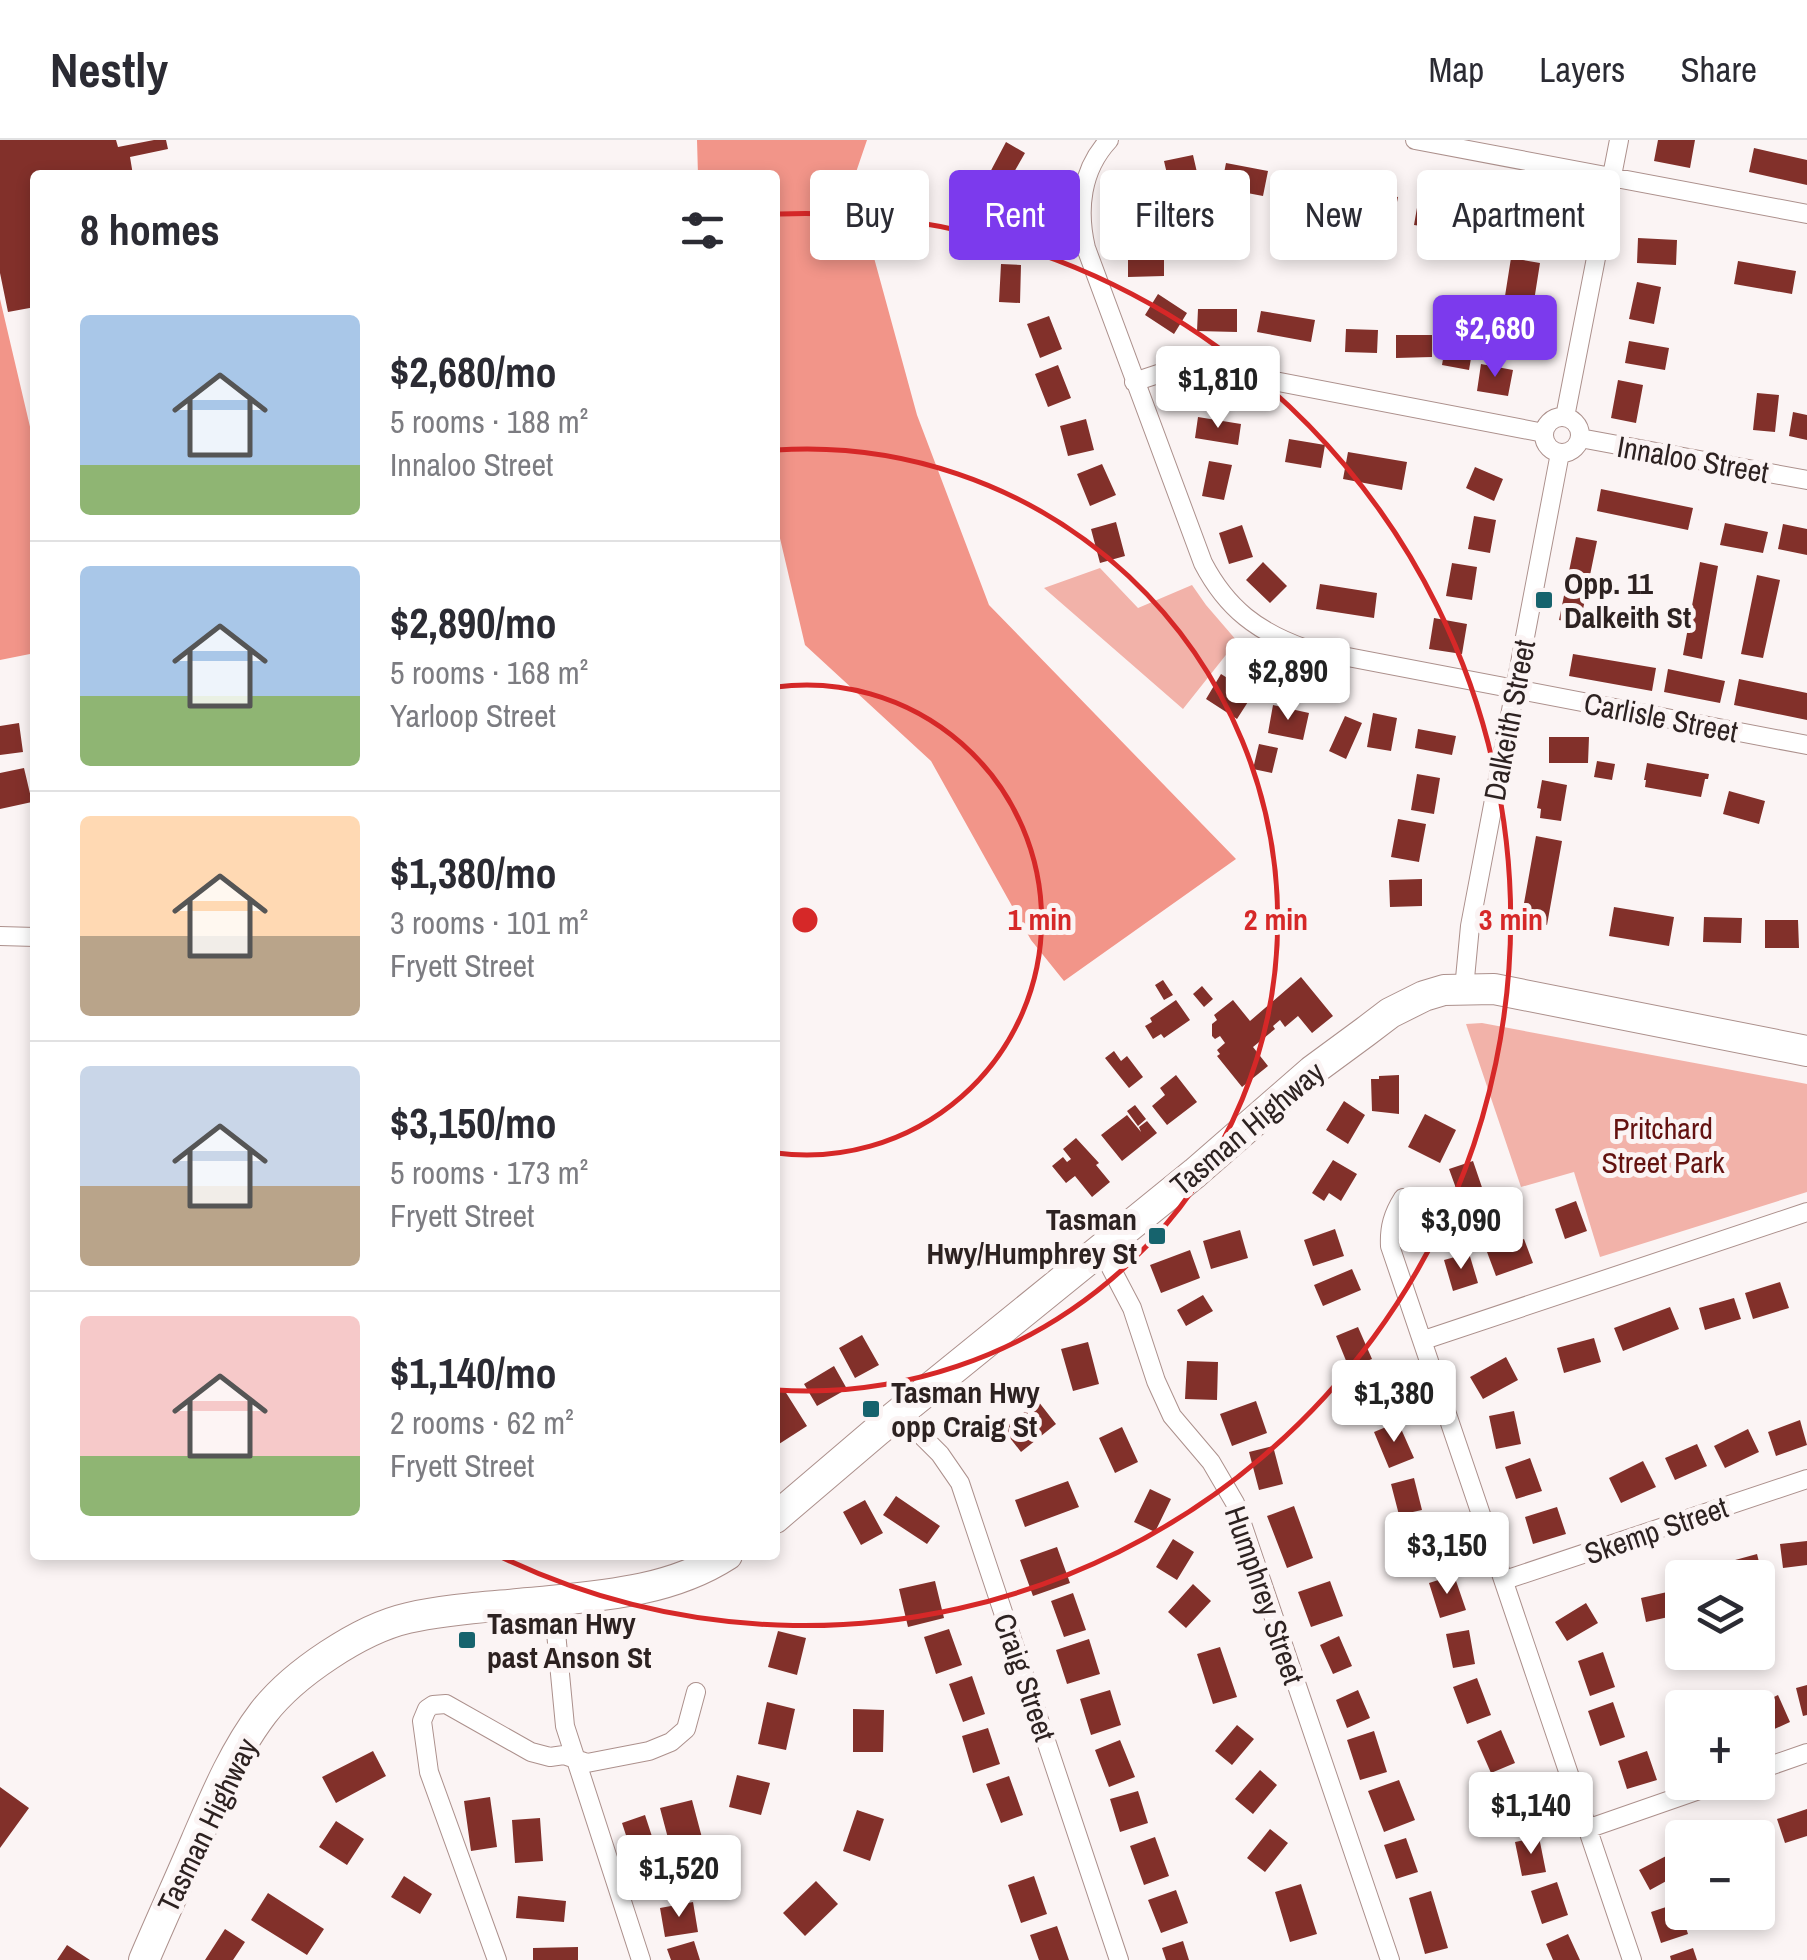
<!DOCTYPE html>
<html lang="en">
<head>
<meta charset="utf-8">
<style>
	:root { --surface:#fff; --page:#f7f7f7; --text:#2b2b33; --muted:#7c7c81; --line:#e1e1e2; --accent:#7c3aed }
	body { margin:0; font-family:"Archivo Narrow",sans-serif; background:var(--page); color:var(--text); height:100vh; display:flex; flex-direction:column; font-size:38px; white-space:nowrap }
	* { box-sizing:border-box; margin:0 }
	p { font-size:32px; color:var(--muted) }
	.icon { flex:none; width:55px; height:55px; fill:none; stroke:currentColor; stroke-width:2; stroke-linecap:round; stroke-linejoin:round }
	.map { position:relative; flex:1; overflow:hidden }
	.side { position:absolute; left:30px; top:30px; width:750px; height:1390px; display:flex; flex-direction:column; background:var(--surface); border-radius:10px; box-shadow:0 5px 15px #0003 }
	.side>* { flex:none }
	.top-card { position:absolute; left:810px; top:30px; width:845px; height:90px; display:flex; gap:20px }
	.fabs { position:absolute; left:1665px; top:1420px; display:grid; gap:20px }
	.fabs a { display:grid; place-items:center; width:110px; height:110px; border-radius:10px; background:var(--surface); box-shadow:0 5px 15px #0003; font-size:50px }
	.price { position:absolute; translate:-50% -85px; padding:0 22px; border-radius:10px; background:#fff; color:#222; font-size:32px; line-height:65px; filter:drop-shadow(0 2px 5px #0008) }
	.price::after { content:''; position:absolute; left:50%; top:60px; width:30px; height:22px; margin-left:-15px; background:inherit; clip-path:polygon(0 0,100% 0,50% 100%) }
	.price.on { background:var(--accent); color:#fff }
	ul { padding:0; list-style:none }
	li { display:flex; align-items:center; gap:30px; height:250px; padding:0 50px }
	li+li { border-top:2px solid var(--line) }
	li span { display:grid; place-items:center; flex:none; width:280px; height:200px; border-radius:10px; color:#555 }
	li>.icon { margin-inline-start:auto }
	span .icon { width:120px; height:120px; fill:#fffc; stroke-width:1 }
	li b { font-size:42px }
	h2 { display:flex; justify-content:space-between; align-items:center; height:120px; padding:0 50px; font-size:42px }
	.chip { padding:0 35px; border-radius:10px; background:var(--surface); box-shadow:0 5px 15px #0003; font-size:35px; line-height:90px }
	.chip.on { background:var(--accent); color:#fff }
	header { display:flex; align-items:center; gap:60px; box-sizing:border-box; height:140px; padding:0 50px; background:var(--surface); border-bottom:2px solid var(--line) }
	header strong { font-size:48px }
	nav { display:flex; gap:55px; margin-inline-start:auto; font-size:35px }
	.map>svg:first-child { display:block }
	.green { fill:#f2b2a9 }
	.forest { fill:#f29589 }
	.building { fill:#82302a }
	.lines { fill:none; stroke-linecap:round; stroke-linejoin:round }
	.minor-casing { stroke:#ac908c; stroke-width:20 }
	.trunk-casing { stroke:#ac908c; stroke-width:32 }
	.minor { stroke:#fff; stroke-width:18 }
	.trunk { stroke:#fff; stroke-width:30 }
	.ring { fill:none; stroke:#d62828; stroke-width:5 }
	.poi-dot { fill:#16636d; stroke:#fbf4f4; stroke-width:4 }
	.labels { text-anchor:middle; dominant-baseline:central; stroke-width:10; stroke-linejoin:round; paint-order:stroke }
	.street-label { font-size:30px; fill:#2d2221; stroke:#fbf4f4 }
	.poi-label { font-size:30px; font-weight:bold; fill:#2d2221; stroke:#fbf4f4; text-anchor:start }
	.park-label { font-size:30px; fill:#641210; stroke:#fbf4f4 }
	.centre { fill:#d62828; stroke:#fbf4f4; stroke-width:5 }
	.ring-label { font-size:30px; text-anchor:middle; font-weight:bold; fill:#d62828; stroke:#fbf4f4; stroke-width:10; stroke-linejoin:round; paint-order:stroke }
</style>
</head>
<body>
<header>
<strong>Nestly</strong>
<nav><a>Map</a><a>Layers</a><a>Share</a></nav>
</header>
<div class="map">
<svg width="1807" height="1820" viewBox="0 0 1807 1820">
	<rect width="100%" height="100%" fill="#fbf4f4"/>
	<path class="green" d="M1100 428 1138 468 1192 445 1206 465 1237 501 1183 569 1044 448Z
		M1482 883 1807 944V1052L1600 1117 1574 1032 1521 1047 1466 884Z"/>
	<path class="forest" d="M697 0H867L853 41 917 275 989 465 1236 719 1064 841 1031 800 931 621 805 505 775 377V35H698Z
		M0 159 35 308V513L0 520Z"/>
	<path class="building" d="M0 0H116L118 7 154 0H166L168 9 130 17 133 35H35V167L8 172 0 133Z
		M1658 0H1695L1690 28 1654 21Z
		M1006 2 1025 13 1005 48 987 38Z
		M1754 8 1807 20V45L1749 32Z
		M1193 15 1199 41 1170 47 1164 21Z
		M1226 23 1268 31 1263 56 1221 48Z
		M1278 34 1317 42 1313 64 1273 56Z
		M1118 44 1146 49 1140 84 1111 79Z
		M1337 45 1398 57 1394 77 1333 65Z
		M998 61 1026 66 1021 103 992 98Z
		M1418 62 1459 68 1455 91 1414 85Z
		M1518 71 1550 84 1541 105 1510 92Z
		M1638 98 1677 100 1676 125 1637 123Z
		M1128 108H1164V136L1128 137Z
		M1511 118 1540 123 1534 161 1505 156Z
		M1738 121 1796 131 1792 154 1734 144Z
		M1001 124 1021 125 1020 163 999 162Z
		M1637 142 1661 147 1654 184 1629 179Z
		M1158 154 1187 173 1174 194 1145 175Z
		M1497 167 1524 172 1517 209 1490 204Z
		M1198 169H1237V192L1197 191Z
		M1261 171 1315 180 1311 202 1257 192Z
		M1049 176 1062 209 1040 218 1027 184Z
		M1449 184 1476 189 1469 230 1442 225Z
		M1346 189 1378 190 1377 213 1345 212Z
		M1396 195H1432V217L1396 218Z
		M1629 201 1669 208 1665 230 1625 223Z
		M1481 224 1513 230 1508 256 1477 251Z
		M1058 225 1071 258 1048 267 1035 234Z
		M1618 240 1643 245 1636 283 1611 278Z
		M1757 253 1779 255 1775 292 1753 290Z
		M1793 272 1807 275V300L1789 296Z
		M1198 277 1241 284 1238 305 1195 298Z
		M1086 279 1094 310 1068 316 1060 286Z
		M1289 299 1325 305 1321 328 1285 322Z
		M1348 312 1407 322 1402 350 1343 339Z
		M1209 321 1232 325 1224 360 1202 356Z
		M1102 324 1116 355 1090 366 1077 334Z
		M1475 327 1503 339 1494 361 1466 348Z
		M1601 349 1693 368 1688 390 1597 371Z
		M1474 376 1496 380 1490 413 1468 409Z
		M1116 382 1125 416 1100 423 1091 389Z
		M1725 383 1768 392 1763 413 1720 405Z
		M1783 384 1807 389V415L1778 409Z
		M1242 385 1253 417 1229 424 1219 393Z
		M1576 397 1597 401 1580 484 1559 480Z
		M1263 422 1287 446 1270 463 1246 440Z
		M1700 422 1718 426 1702 519 1683 515Z
		M1452 423 1477 427 1472 460 1446 456Z
		M1757 435 1780 440 1763 518 1741 514Z
		M1320 444 1377 453 1374 478 1316 469Z
		M1434 478 1467 484 1462 514 1429 509Z
		M1573 514 1656 528 1652 551 1569 536Z
		M1668 529 1725 541 1720 563 1664 552Z
		M1221 534 1253 554 1237 579 1206 559Z
		M1739 539 1807 553V580L1734 565Z
		M1273 565 1309 573 1303 600 1268 593Z
		M1373 573 1397 578 1391 611 1367 607Z
		M1345 576 1362 583 1346 619 1329 611Z
		M19 583 23 612 0 615V586Z
		M1418 589 1456 596 1452 615 1415 608Z
		M1549 597H1589L1588 623H1549Z
		M1259 604 1278 608 1272 633 1253 629Z
		M1597 621 1615 624 1612 640 1594 637Z
		M1647 623 1709 634 1708 639H1705L1701 657 1645 647 1646 640H1644Z
		M24 628 32 662 0 669V633Z
		M1417 634 1440 638 1434 674 1411 670Z
		M1542 640 1567 645 1561 681 1540 678 1541 669 1537 668Z
		M1729 651 1765 661 1759 684 1723 674Z
		M1398 679 1426 684 1419 722 1391 717Z
		M1536 696 1562 701 1547 785 1521 780Z
		M1422 739V766L1390 767 1389 740Z
		M1614 767 1674 777 1669 806 1609 796Z
		M1704 777 1742 778 1741 803 1703 802Z
		M1765 780H1798L1799 808H1765Z
		M1301 837 1333 876 1312 893 1298 876 1285 887 1280 880 1273 886 1275 889 1253 907 1268 926 1242 947 1217 916 1220 914 1217 910 1225 903 1220 896 1215 899 1212 896V884L1217 880 1214 875 1233 860 1250 881Z
		M1163 840 1173 855 1164 860 1155 845Z
		M1202 846 1213 859 1204 867 1193 854Z
		M1176 860 1190 880 1164 898 1161 894 1153 899 1145 886 1152 882 1150 878Z
		M1114 911 1121 921 1127 916 1143 937 1129 948 1105 918Z
		M1176 935 1197 962 1167 985 1152 966 1165 955 1160 948Z
		M1399 935V974L1372 971 1371 939H1379V936Z
		M1344 961 1365 975 1348 1004 1326 990Z
		M1135 965 1146 979 1138 986 1127 971Z
		M1425 974 1456 990 1440 1023 1408 1007Z
		M1127 975 1141 992 1139 987 1147 981 1157 993 1122 1021 1101 995Z
		M1076 998 1099 1023 1096 1025 1110 1042 1092 1057 1075 1036 1066 1043 1052 1026 1063 1017 1067 1022 1071 1019 1063 1009Z
		M1333 1020 1357 1034 1341 1061 1329 1053 1324 1061 1312 1053Z
		M1473 1021 1488 1065 1465 1073 1449 1029Z
		M1576 1061 1587 1091 1565 1099 1555 1069Z
		M1335 1089 1344 1116 1313 1126 1304 1100Z
		M1240 1090 1248 1118 1211 1129 1203 1101Z
		M1524 1099 1533 1123 1496 1136 1487 1112Z
		M1190 1110 1200 1138 1161 1153 1150 1125Z
		M1469 1113 1478 1143 1453 1151 1444 1120Z
		M1352 1129 1361 1150 1323 1166 1314 1145Z
		M1780 1142 1789 1168 1753 1179 1745 1153Z
		M1203 1155 1213 1171 1186 1186 1177 1170Z
		M1734 1158 1741 1179 1705 1190 1699 1168Z
		M1670 1167 1679 1189 1623 1211 1614 1188Z
		M1358 1187 1372 1219 1349 1228 1336 1196Z
		M862 1195 879 1225 855 1238 839 1208Z
		M1594 1198 1601 1222 1564 1233 1557 1208Z
		M1088 1202 1099 1244 1073 1251 1061 1209Z
		M1506 1217 1518 1240 1483 1259 1470 1237Z
		M1187 1221 1218 1222 1217 1260 1185 1259Z
		M834 1226 847 1249 817 1266 804 1244Z
		M1377 1231 1390 1262 1364 1274 1351 1243Z
		M783 1248 807 1286 779 1304 775 1299V1253Z
		M1038 1261 1056 1284 1021 1312 1003 1289Z
		M1256 1261 1267 1293 1232 1306 1220 1274Z
		M1514 1271 1521 1304 1496 1309 1489 1276Z
		M1800 1280 1807 1305 1776 1316 1768 1292Z
		M1398 1282 1414 1318 1389 1328 1374 1292Z
		M1122 1287 1138 1322 1115 1333 1099 1298Z
		M1748 1289 1759 1312 1725 1328 1714 1306Z
		M1697 1304 1707 1326 1675 1340 1665 1318Z
		M1273 1306 1283 1344 1259 1350 1249 1312Z
		M1530 1318 1542 1351 1516 1359 1505 1327Z
		M1643 1321 1656 1347 1621 1363 1609 1338Z
		M1414 1338 1422 1370 1399 1375 1391 1344Z
		M1068 1341 1079 1367 1025 1387 1015 1360Z
		M1150 1349 1171 1359 1155 1392 1134 1382Z
		M896 1356 940 1386 927 1404 883 1375Z
		M865 1360 883 1393 861 1405 843 1372Z
		M1294 1366 1313 1418 1287 1428 1267 1376Z
		M1557 1367 1566 1394 1533 1404 1525 1377Z
		M1431 1388 1444 1423 1413 1434 1400 1399Z
		M1173 1399 1194 1412 1177 1440 1156 1427Z
		M1807 1401V1425L1783 1428 1780 1404Z
		M1057 1407 1070 1443 1033 1456 1020 1420Z
		M1757 1414 1762 1434 1750 1438H1697L1695 1431Z
		M1454 1435 1466 1470 1440 1478 1429 1443Z
		M935 1441 944 1478 908 1487 899 1449Z
		M1330 1441 1343 1476 1311 1487 1298 1452Z
		M1193 1444 1211 1461 1186 1488 1168 1472Z
		M1676 1450 1682 1474 1646 1482 1641 1458Z
		M1073 1453 1086 1490 1064 1497 1051 1461Z
		M1586 1463 1598 1483 1567 1501 1555 1482Z
		M949 1489 962 1525 936 1534 924 1497Z
		M1469 1490 1475 1524 1453 1528 1446 1494Z
		M778 1491 806 1498 797 1535 768 1527Z
		M1339 1496 1352 1526 1333 1534 1320 1505Z
		M1089 1499 1100 1534 1067 1544 1056 1510Z
		M1220 1507 1237 1557 1213 1564 1197 1514Z
		M1603 1512 1615 1547 1590 1556 1578 1521Z
		M972 1536 985 1574 963 1582 949 1544Z
		M1477 1538 1491 1575 1467 1584 1453 1547Z
		M1807 1545V1575L1803 1576 1796 1548Z
		M1110 1550 1121 1585 1091 1595 1080 1559Z
		M1358 1550 1370 1578 1347 1588 1336 1560Z
		M1778 1555 1790 1582 1761 1595 1758 1588V1568H1751Z
		M767 1562 795 1569 786 1610 758 1604Z
		M1613 1562 1625 1597 1600 1606 1588 1571Z
		M853 1569 884 1570 883 1612H853Z
		M1237 1585 1254 1599 1232 1625 1215 1611Z
		M988 1588 1000 1624 973 1633 962 1596Z
		M1501 1590 1515 1623 1491 1633 1477 1601Z
		M1374 1591 1387 1632 1360 1640 1347 1600Z
		M1120 1600 1135 1637 1109 1647 1095 1610Z
		M373 1611 386 1636 336 1663 322 1637Z
		M1647 1611 1657 1640 1627 1649 1618 1621Z
		M1260 1630 1277 1645 1253 1674 1235 1659Z
		M737 1635 770 1643 761 1675 729 1667Z
		M1009 1636 1023 1675 1001 1683 986 1644Z
		M1399 1640 1415 1680 1384 1692 1368 1651Z
		M1522 1640 1532 1672 1506 1679 1497 1647Z
		M0 1647 29 1668 0 1708Z
		M1138 1651 1148 1683 1120 1692 1110 1659Z
		M490 1657 497 1707 471 1711 464 1661Z
		M692 1660 705 1709 673 1717 660 1668Z
		M1807 1669V1696L1785 1703 1777 1679Z
		M857 1670 884 1679 870 1721 843 1711Z
		M645 1675 660 1721 637 1729 622 1683Z
		M540 1678 543 1721 515 1723 512 1680Z
		M336 1681 364 1699 347 1725 319 1707Z
		M1270 1689 1288 1703 1265 1732 1247 1718Z
		M1760 1690 1767 1715 1758 1718V1698L1739 1696Z
		M1155 1697 1169 1736 1144 1745 1130 1706Z
		M1539 1697 1546 1732 1522 1736 1515 1702Z
		M1406 1698 1418 1732 1396 1739 1384 1705Z
		M1670 1714 1681 1733 1650 1750 1639 1730Z
		M404 1736 432 1754 420 1774 391 1757Z
		M1034 1736 1047 1774 1021 1783 1008 1745Z
		M816 1741 838 1764 805 1796 783 1773Z
		M1557 1742 1568 1775 1542 1784 1531 1751Z
		M1301 1744 1317 1794 1290 1802 1275 1752Z
		M1176 1750 1188 1783 1161 1793 1148 1760Z
		M1431 1751 1448 1808 1425 1814 1409 1758Z
		M268 1753 324 1789 307 1815 251 1780Z
		M518 1756 566 1761 564 1782 516 1778Z
		M693 1762 698 1792 665 1797 660 1768Z
		M1678 1763 1688 1794 1661 1803 1651 1772Z
		M1057 1786 1069 1820H1039L1030 1795Z
		M225 1789 245 1802 233 1820H205Z
		M1568 1794 1580 1820H1553L1546 1804Z
		M694 1801 700 1820H671L667 1809Z
		M1183 1801 1189 1820H1166L1162 1808Z
		M67 1805 90 1820H57Z
		M578 1807V1820H533V1808Z
		M1693 1808 1697 1820H1671L1670 1816Z"/>
	<g class="lines">
		<defs>
			<path id="minor" d="M1109 0C1081 30 1077 70 1086 108L1203 423C1227 469 1258 492 1306 509L1807 605
				M1415 0 1807 74
				M1134 242 1170 230 1201 227 1544 293
				M1544 295a18 18 0 1 1 36 0a18 18 0 1 1-36 0Z
				M1565 277 1619 0
				M1580 298 1807 340
				M0 796 35 797
				M1464 849 1470 786 1560 313
				M1403 1058C1393 1074 1389 1087 1390 1106L1632 1820
				M1099 1112 1110 1126 1132 1168 1156 1241 1172 1276 1211 1322 1235 1363 1390 1820
				M1424 1200 1807 1072
				M899 1273 940 1314 960 1343 1119 1820
				M1505 1440 1807 1339
				M553 1461 565 1586 641 1820
				M1758 1630 1807 1613
				M1587 1689 1722 1642
				M497 1820 429 1632 422 1581 427 1569 433 1565 446 1564 531 1612 550 1617 564 1615 587 1623 649 1611 671 1602 686 1589 696 1552"/>
			<path id="trunk" d="M775 1378 877 1291 1195 1033 1312 931 1365 892 1390 873 1424 856 1444 850 1494 849 1807 911
				M144 1820C161 1780 179 1741 196 1701 215 1657 234 1611 263 1573 293 1534 360 1489 408 1478 447 1469 489 1467 529 1463 597 1456 668 1453 727 1415"/>
		</defs>
		<use href="#minor" class="minor-casing"/>
		<use href="#trunk" class="trunk-casing"/>
		<use href="#minor" class="minor"/>
		<use href="#trunk" class="trunk"/>
	</g>
	<g class="ring">
		<path d="M776 547A235 235 0 1 1 776 1013"/>
		<path d="M776 310A471 471 0 1 1 776 1250"/>
		<path d="M780 74A706 706 0 1 1 501 1417"/>
	</g>
	<g class="poi-dot">
		<rect x="1534" y="450" width="20" height="20" rx="5"/>
		<rect x="1147" y="1086" width="20" height="20" rx="5"/>
		<rect x="861" y="1259" width="20" height="20" rx="5"/>
		<rect x="457" y="1490" width="20" height="20" rx="5"/>
	</g>
	<g class="labels">
		<g class="street-label">
			<text transform="translate(1693 319) rotate(10)">Innaloo Street</text>
			<text transform="translate(1661 577) rotate(11)">Carlisle Street</text>
			<text transform="translate(1509 580) rotate(-79)">Dalkeith Street</text>
			<text transform="translate(1247 988) rotate(-40)">Tasman Highway</text>
			<text transform="translate(1656 1390) rotate(-19)">Skemp Street</text>
			<text transform="translate(1265 1455) rotate(71)">Humphrey Street</text>
			<text transform="translate(1025 1537) rotate(71)">Craig Street</text>
			<text transform="translate(207 1685) rotate(-64)">Tasman Highway</text>
		</g>
		<g class="poi-label">
			<text x="1564" y="443">Opp. 11<tspan x="1564" dy="34">Dalkeith St</tspan></text>
			<text x="1137" y="1079" text-anchor="end">Tasman<tspan x="1137" dy="34">Hwy/Humphrey St</tspan></text>
			<text x="891" y="1252">Tasman Hwy<tspan x="891" dy="34">opp Craig St</tspan></text>
			<text x="487" y="1483">Tasman Hwy<tspan x="487" dy="34">past Anson St</tspan></text>
		</g>
		<g class="park-label">
			<text x="1663" y="988">Pritchard<tspan x="1663" dy="34">Street Park</tspan></text>
		</g>
	</g>
	<circle cx="805" cy="780" r="15" class="centre"/>
	<g class="ring-label">
		<text x="1040" y="790">1 min</text>
		<text x="1276" y="790">2 min</text>
		<text x="1511" y="790">3 min</text>
	</g>
</svg>
<div class="fabs">
<a><svg class="icon" aria-label="layers" viewBox="0 0 24 24"><path d="M12 4l9 5-9 5-9-5zM3 14l9 5 9-5"/></svg></a>
<a>+</a>
<a>−</a>
</div>
<b class="price on" style="left:1495px;top:240px">$2,680</b>
<b class="price" style="left:1218px;top:291px">$1,810</b>
<b class="price" style="left:1288px;top:583px">$2,890</b>
<b class="price" style="left:1461px;top:1132px">$3,090</b>
<b class="price" style="left:1394px;top:1305px">$1,380</b>
<b class="price" style="left:1447px;top:1457px">$3,150</b>
<b class="price" style="left:1531px;top:1717px">$1,140</b>
<b class="price" style="left:679px;top:1780px">$1,520</b>
<div class="top-card">
<a class="chip">Buy</a>
<a class="chip on">Rent</a>
<a class="chip">Filters</a>
<a class="chip">New</a>
<a class="chip">Apartment</a>
</div>
<section class="side">
<h2>8 homes<svg class="icon" aria-label="filters" viewBox="0 0 24 24"><path d="M4 7h16M4 17h16"/><circle cx="9" cy="7" r="2"/><circle cx="15" cy="17" r="2"/></svg></h2>
<ul>
<li><span style="background:linear-gradient(#a9c7e8 75%,#8fb573 0)"><svg class="icon" aria-label="home" viewBox="0 0 24 24"><path d="M3 11l9-7 9 7M6 9v11h12V9"/></svg></span><div><b>$2,680/mo</b><p>5 rooms · 188 m²</p><p>Innaloo Street</p></div></li>
<li><span style="background:linear-gradient(#a9c7e8 65%,#8fb573 0)"><svg class="icon" aria-label="home" viewBox="0 0 24 24"><path d="M3 11l9-7 9 7M6 9v11h12V9"/></svg></span><div><b>$2,890/mo</b><p>5 rooms · 168 m²</p><p>Yarloop Street</p></div></li>
<li><span style="background:linear-gradient(#ffd9b3 60%,#b9a48a 0)"><svg class="icon" aria-label="home" viewBox="0 0 24 24"><path d="M3 11l9-7 9 7M6 9v11h12V9"/></svg></span><div><b>$1,380/mo</b><p>3 rooms · 101 m²</p><p>Fryett Street</p></div></li>
<li><span style="background:linear-gradient(#c9d6e8 60%,#b9a48a 0)"><svg class="icon" aria-label="home" viewBox="0 0 24 24"><path d="M3 11l9-7 9 7M6 9v11h12V9"/></svg></span><div><b>$3,150/mo</b><p>5 rooms · 173 m²</p><p>Fryett Street</p></div></li>
<li><span style="background:linear-gradient(#f6c9c9 70%,#8fb573 0)"><svg class="icon" aria-label="home" viewBox="0 0 24 24"><path d="M3 11l9-7 9 7M6 9v11h12V9"/></svg></span><div><b>$1,140/mo</b><p>2 rooms · 62 m²</p><p>Fryett Street</p></div></li>
</ul>
</section>
</div>
</body>
</html>
